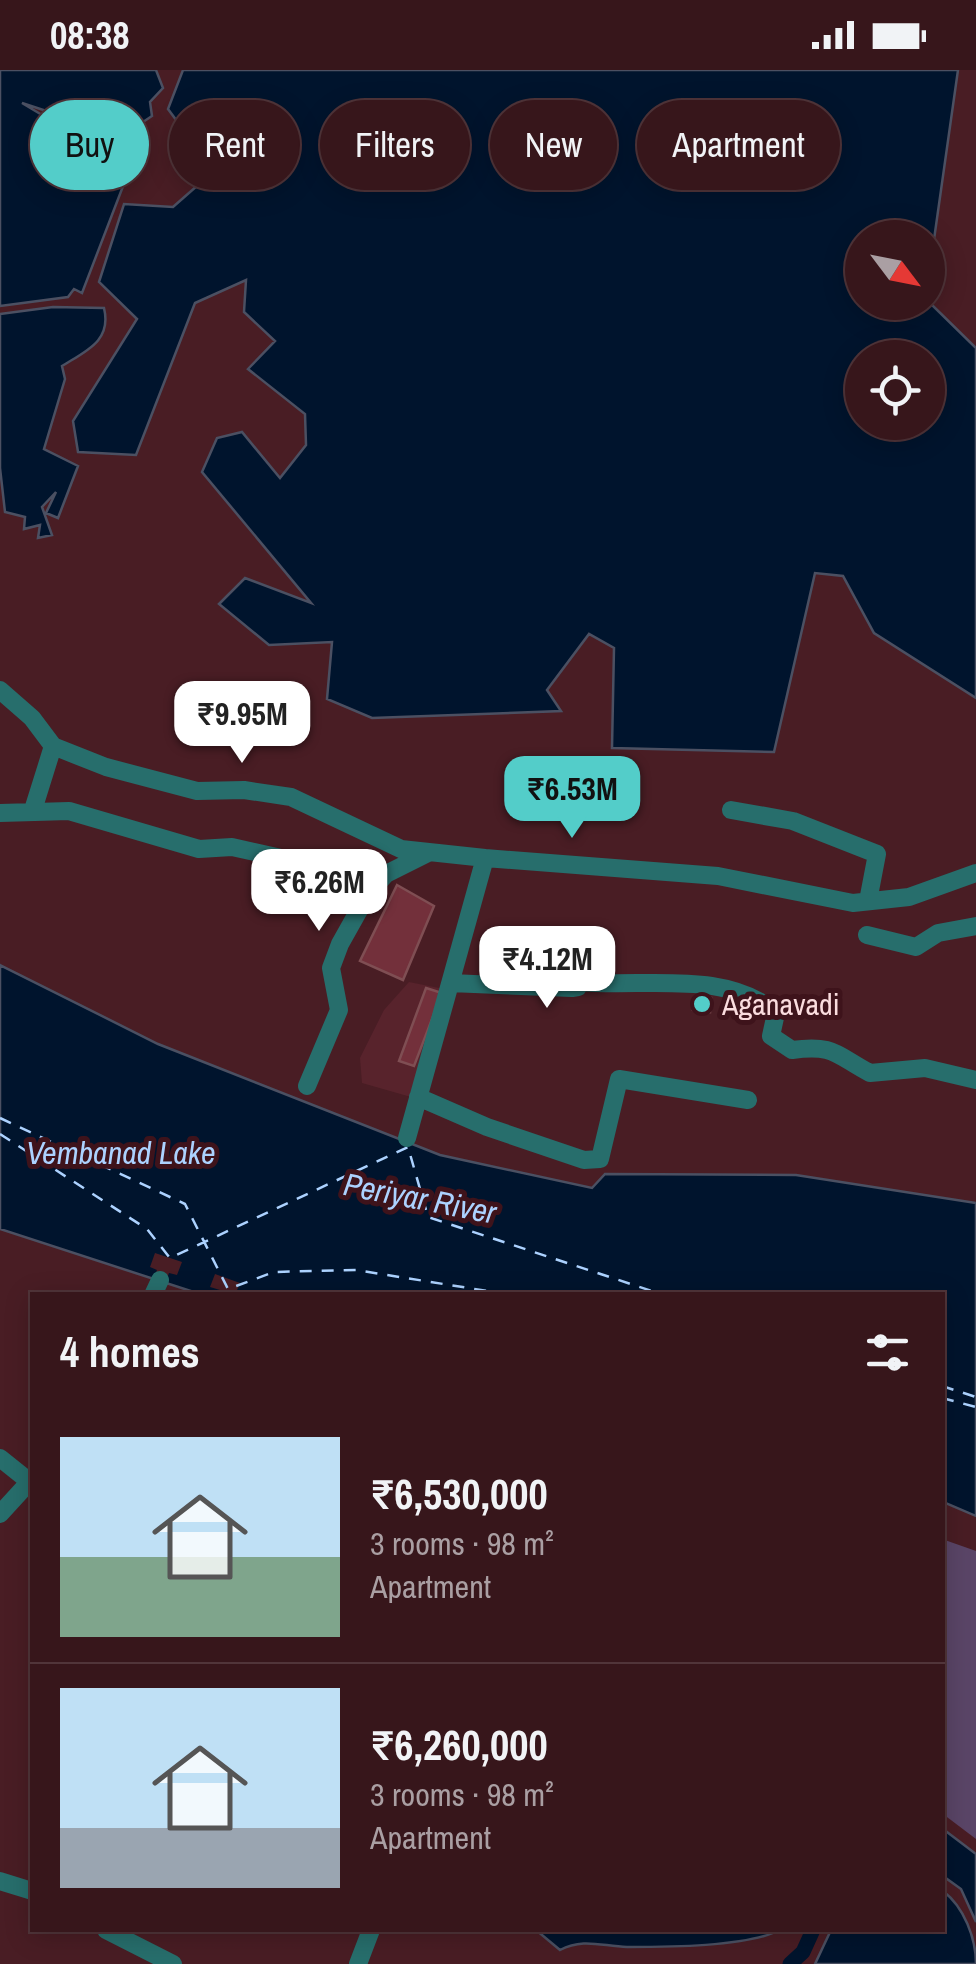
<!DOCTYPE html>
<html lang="en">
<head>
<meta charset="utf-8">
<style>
	:root { --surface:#37161b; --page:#3e1f24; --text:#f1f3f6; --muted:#aa9fa3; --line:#51353a; --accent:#53cdc9 }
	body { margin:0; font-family:"Archivo Narrow",sans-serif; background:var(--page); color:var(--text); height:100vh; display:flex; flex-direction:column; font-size:38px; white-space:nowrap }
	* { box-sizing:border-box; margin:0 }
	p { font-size:32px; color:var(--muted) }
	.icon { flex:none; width:55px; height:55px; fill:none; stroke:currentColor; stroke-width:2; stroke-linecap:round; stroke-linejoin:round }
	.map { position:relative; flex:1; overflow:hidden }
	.side { position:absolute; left:30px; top:1222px; width:915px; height:640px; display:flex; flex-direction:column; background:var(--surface); border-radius:0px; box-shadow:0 5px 25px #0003,0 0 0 2px var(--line) }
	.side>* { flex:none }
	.guide { position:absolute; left:30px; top:30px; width:918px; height:90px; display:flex; gap:20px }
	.needle { width:65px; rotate:122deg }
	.controls { position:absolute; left:845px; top:150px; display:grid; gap:20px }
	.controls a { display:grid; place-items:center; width:100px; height:100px; border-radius:50%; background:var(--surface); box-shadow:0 5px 25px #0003,0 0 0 2px var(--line); font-size:50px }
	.price { position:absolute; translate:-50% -85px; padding:0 22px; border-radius:20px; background:#fff; color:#222; font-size:32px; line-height:65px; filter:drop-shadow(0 2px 5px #0008) }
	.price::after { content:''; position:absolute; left:50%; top:60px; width:30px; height:22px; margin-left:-15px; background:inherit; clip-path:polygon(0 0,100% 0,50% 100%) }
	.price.current { background:var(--accent); color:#111 }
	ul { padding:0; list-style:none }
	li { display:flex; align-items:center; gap:30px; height:250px; padding:0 30px }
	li+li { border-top:2px solid var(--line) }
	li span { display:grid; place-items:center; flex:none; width:280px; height:200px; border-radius:0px; color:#555 }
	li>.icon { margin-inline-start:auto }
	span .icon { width:120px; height:120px; fill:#fffc; stroke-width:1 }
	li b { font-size:42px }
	h2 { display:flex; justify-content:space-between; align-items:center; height:120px; padding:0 30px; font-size:42px }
	.chip { padding:0 35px; border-radius:45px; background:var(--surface); box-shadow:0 5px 25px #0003,0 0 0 2px var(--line); font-size:35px; line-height:90px }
	.chip.current { background:var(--accent); color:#111 }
	.status { display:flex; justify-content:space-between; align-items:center; height:70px; padding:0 50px; background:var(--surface); direction:ltr }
	.status svg { height:28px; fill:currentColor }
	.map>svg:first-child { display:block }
	.built { fill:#58232c }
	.green { fill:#5a4567 }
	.water { fill:#00142d; stroke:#4b5062; stroke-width:2.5; fill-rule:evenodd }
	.pier { fill:#491d24 }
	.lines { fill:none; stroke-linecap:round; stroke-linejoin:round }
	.canal { stroke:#00142d; stroke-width:15 }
	.ferry { stroke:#acd2ff; stroke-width:2.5; stroke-dasharray:12 10; stroke-linecap:butt }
	.building { fill:#73303b; stroke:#7f4e53; stroke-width:2.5 }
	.minor { stroke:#276e6c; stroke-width:18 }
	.poi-dot { fill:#53cdc9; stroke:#3e131b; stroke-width:4 }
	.labels { text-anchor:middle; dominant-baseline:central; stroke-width:10; stroke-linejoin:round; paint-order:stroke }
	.poi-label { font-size:30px; fill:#fadcde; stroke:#3e131b; text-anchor:start }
	.water-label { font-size:32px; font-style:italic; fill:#acd2ff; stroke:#3e131b }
</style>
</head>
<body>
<div class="status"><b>08:38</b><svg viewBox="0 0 49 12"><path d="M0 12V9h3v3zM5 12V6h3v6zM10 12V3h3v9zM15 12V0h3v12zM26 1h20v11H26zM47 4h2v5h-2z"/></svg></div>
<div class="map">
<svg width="976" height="1894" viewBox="0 0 976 1894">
	<rect width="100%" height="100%" fill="#491d24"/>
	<path class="built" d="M409 912 444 919 411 1027 362 1013 360 988 384 940Z"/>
	<path class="green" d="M942 1469 976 1481V1769L943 1744Z"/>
	<path class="water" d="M0 0H156L163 18 150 32 152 46 137 56 132 75 114 72V65L98 69 100 53 86 54 22 33 67 60 71 56 76 66 93 65 130 98 82 223 74 219 68 227 0 236Z
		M183 0H958L928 212V168H862V232L928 231 976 278V628L874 563 843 506 815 503 774 682 612 678 614 578 589 564 547 620 561 641 372 648 327 629 332 572 269 575 219 534 245 508 311 533 202 402 217 368 242 362 280 408 306 375 305 344 248 299 275 271 244 242 246 210 195 233 136 385 78 382 73 351 137 249 99 212 124 134 173 137 214 101 168 39ZM862 288H928V352H862Z
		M53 237 104 238C112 271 86 281 62 296L65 309 44 379 78 396 58 448 46 443 56 422 42 437 52 465 38 468 40 455 24 459 25 447 5 442 0 398V244Z
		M0 895 158 974 440 1085 592 1118 605 1104 796 1105 976 1133V1446L943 1432 942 1225H203L0 1159Z
		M943 1759 976 1784V1852L961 1819 943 1806Z
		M943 1821C964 1837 976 1868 976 1894H815L831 1860H942Z
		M536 1860H780C747 1877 666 1877 627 1877 601 1876 583 1868 560 1880Z"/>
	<path class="pier" d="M155 1183 182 1192 177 1205 169 1203 164 1217 152 1214 157 1200 150 1197Z
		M215 1204 240 1213 235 1225H219L220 1220 210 1217Z"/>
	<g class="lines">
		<path class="canal" d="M790 1894 803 1882 813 1860"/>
		<path class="ferry" d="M0 1048 185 1134 228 1219 274 1202 356 1200 512 1225
			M0 1064 147 1159 170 1188 408 1077 428 1147 664 1225
			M942 1316 976 1327
			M942 1328 976 1337"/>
	</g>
	<path class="building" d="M397 815 434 836 403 910 360 891Z
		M494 878 542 880V905L494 906Z
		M426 918 442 923 414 996 399 991Z
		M695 927 711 928 710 942 693 940Z"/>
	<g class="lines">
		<path class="minor" d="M0 620 32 648 53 676 106 697 197 721 244 720 291 727 401 779 485 788
			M33 740 53 676
			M731 740 793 751 877 784 868 831
			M0 743 69 741 199 779 232 777 281 788 368 824
			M867 865 916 877 938 863 976 856
			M580 912C643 918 725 899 776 943L771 966 792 980C834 974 836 985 870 1003L925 998 976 1010
			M450 913 572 918 578 917 585 883
			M307 1016 339 940 331 898 340 874 368 824 386 804 428 783
			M418 1027 487 1057 584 1090 600 1089 619 1009 748 1030
			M407 1068 485 788 718 806 853 833 909 827 976 803
			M153 1225 160 1210
			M0 1388 30 1412
			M0 1444 32 1409
			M0 1811 32 1821
			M106 1860 173 1894
			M358 1894 371 1860"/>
	</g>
	<circle class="poi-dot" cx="702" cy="934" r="10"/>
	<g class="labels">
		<g class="poi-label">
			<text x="722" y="934">Aganavadi</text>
		</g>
		<g class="water-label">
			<text x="121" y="1082">Vembanad Lake</text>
			<text transform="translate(420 1128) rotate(11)">Periyar River</text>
		</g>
	</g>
</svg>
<div class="controls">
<a><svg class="needle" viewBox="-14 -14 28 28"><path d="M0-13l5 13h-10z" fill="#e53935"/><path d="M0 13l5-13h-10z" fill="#aa9fa3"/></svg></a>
<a><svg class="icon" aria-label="locate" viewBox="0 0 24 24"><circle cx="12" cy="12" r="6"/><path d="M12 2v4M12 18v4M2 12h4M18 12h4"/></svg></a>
</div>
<b class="price" style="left:242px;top:696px">₹9.95M</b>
<b class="price current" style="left:572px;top:771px">₹6.53M</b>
<b class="price" style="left:319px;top:864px">₹6.26M</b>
<b class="price" style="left:547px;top:941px">₹4.12M</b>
<div class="guide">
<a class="chip current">Buy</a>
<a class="chip">Rent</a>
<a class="chip">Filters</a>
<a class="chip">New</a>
<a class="chip">Apartment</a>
</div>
<section class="side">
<h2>4 homes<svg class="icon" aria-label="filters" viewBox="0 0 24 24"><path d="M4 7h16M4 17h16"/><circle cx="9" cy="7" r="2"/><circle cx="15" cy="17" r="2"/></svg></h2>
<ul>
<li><span style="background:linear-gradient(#bfe0f5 60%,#7fa58c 0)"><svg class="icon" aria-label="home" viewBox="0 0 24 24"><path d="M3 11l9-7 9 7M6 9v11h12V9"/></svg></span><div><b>₹6,530,000</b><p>3 rooms · 98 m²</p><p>Apartment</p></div></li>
<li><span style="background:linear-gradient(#bfe0f5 70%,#9aa5b1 0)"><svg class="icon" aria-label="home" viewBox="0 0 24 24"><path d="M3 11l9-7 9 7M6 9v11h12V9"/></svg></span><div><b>₹6,260,000</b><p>3 rooms · 98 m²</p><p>Apartment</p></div></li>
</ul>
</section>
</div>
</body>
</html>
